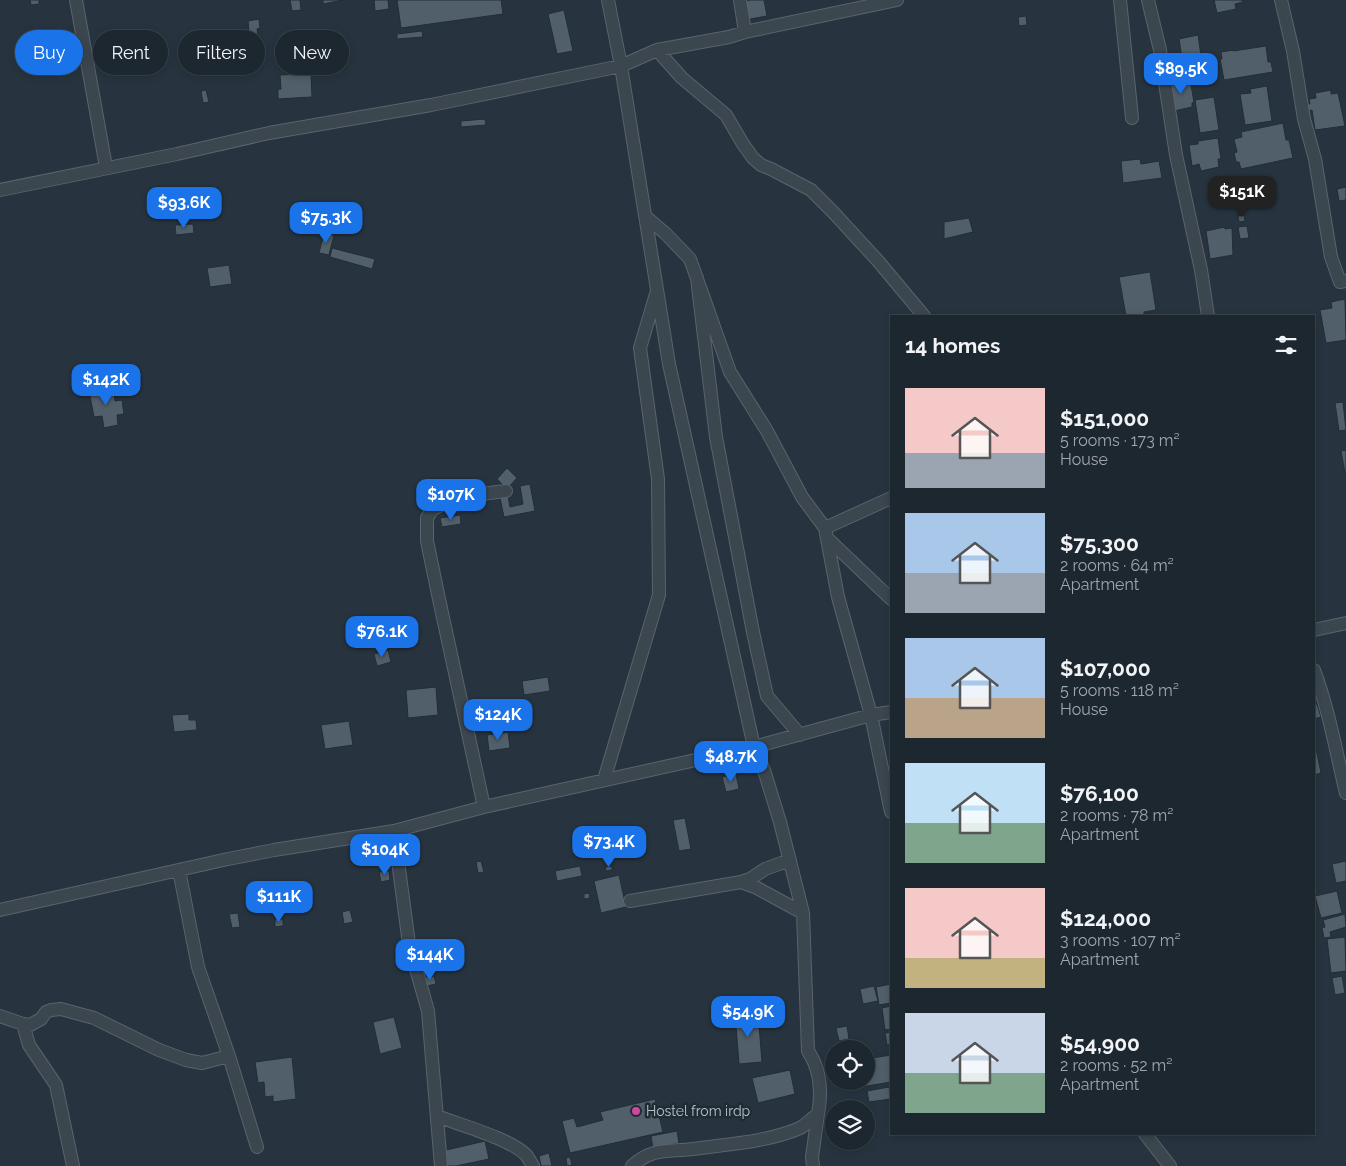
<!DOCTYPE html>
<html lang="en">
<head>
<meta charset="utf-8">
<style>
	:root { --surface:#1d272f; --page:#252f37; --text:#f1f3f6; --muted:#a0a5aa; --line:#3b444b; --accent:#1a73e8 }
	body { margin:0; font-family:Raleway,sans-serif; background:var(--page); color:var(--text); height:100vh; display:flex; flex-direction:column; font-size:19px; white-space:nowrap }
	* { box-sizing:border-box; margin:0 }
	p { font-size:16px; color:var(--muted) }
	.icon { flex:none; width:28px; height:28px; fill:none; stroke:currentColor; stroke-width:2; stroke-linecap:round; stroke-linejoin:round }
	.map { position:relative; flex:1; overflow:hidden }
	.sheet { position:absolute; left:890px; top:315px; width:425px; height:820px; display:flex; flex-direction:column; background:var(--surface); border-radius:0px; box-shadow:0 2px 8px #0003,0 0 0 1px var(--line) }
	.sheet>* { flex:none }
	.top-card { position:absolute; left:15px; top:30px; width:475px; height:45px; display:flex; gap:10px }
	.controls { position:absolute; left:825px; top:1040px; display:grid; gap:10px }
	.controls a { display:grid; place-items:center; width:50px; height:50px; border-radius:50%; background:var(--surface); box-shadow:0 2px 8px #0003,0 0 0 1px var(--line); font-size:25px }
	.price { position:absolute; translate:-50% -42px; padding:0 11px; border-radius:10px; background:var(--accent); color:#fff; font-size:16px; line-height:32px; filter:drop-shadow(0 1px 2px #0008) }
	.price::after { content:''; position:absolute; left:50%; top:30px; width:15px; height:11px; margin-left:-8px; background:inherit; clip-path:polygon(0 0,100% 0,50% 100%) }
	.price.selected { background:#222; color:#fff }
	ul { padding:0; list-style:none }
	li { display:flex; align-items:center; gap:15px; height:125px; padding:0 15px }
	li span { display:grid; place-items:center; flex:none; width:140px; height:100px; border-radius:0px; color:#555 }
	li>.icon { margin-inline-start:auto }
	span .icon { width:60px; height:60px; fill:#fffc; stroke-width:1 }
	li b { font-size:21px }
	h2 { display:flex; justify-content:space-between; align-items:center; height:60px; padding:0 15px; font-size:21px }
	.tag { padding:0 18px; border-radius:22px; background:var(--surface); box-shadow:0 2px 8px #0003,0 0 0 1px var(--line); font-size:18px; line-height:45px }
	.tag.selected { background:var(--accent); color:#fff }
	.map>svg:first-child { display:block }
	.building { fill:#505f6a; stroke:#222d36 }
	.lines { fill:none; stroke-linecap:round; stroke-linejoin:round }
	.street-casing { stroke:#59646c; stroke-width:14 }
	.street { stroke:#3b464f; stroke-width:12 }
	.hotel-dot { fill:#d1479c; stroke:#202b34; stroke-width:2 }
	.labels { text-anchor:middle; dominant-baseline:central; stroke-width:5; stroke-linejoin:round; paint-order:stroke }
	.poi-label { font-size:14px; fill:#b7c1c9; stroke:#202b34; text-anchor:start }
</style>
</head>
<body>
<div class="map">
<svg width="1346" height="1166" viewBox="0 0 1346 1166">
	<rect width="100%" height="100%" fill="#27343f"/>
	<path class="building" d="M30 0H39V4L31 5Z
		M290 0H300L301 10 292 11Z
		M323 0H343L323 4Z
		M374 0H388L389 9 375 11Z
		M397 0H501L503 14 401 28Z
		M750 0H764L767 16 745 20 742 2Z
		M1214 0H1242L1243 2 1235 4 1236 9 1217 13Z
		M564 10 573 51 557 54 548 14Z
		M1026 16 1027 25 1019 26 1018 17Z
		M259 19 260 28 257 29 259 43 250 45 248 21Z
		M422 31 423 37 397 39V34Z
		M160 35 163 55 145 59 142 39Z
		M1198 35 1203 69 1184 72 1179 39Z
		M288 45H313V70H280V60H288Z
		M1266 46 1268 62H1271L1273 72 1224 80 1220 59H1222L1221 52 1233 50V51Z
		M311 73 312 97 278 99V89H281L280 75Z
		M1190 79 1194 102 1192 103V107L1174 111 1166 86 1172 85 1171 82Z
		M1267 86 1272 121 1245 125 1240 94 1251 93 1250 89Z
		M206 90 209 102 203 103 201 91Z
		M1331 90V94L1338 93 1345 126 1315 130 1312 110 1308 111 1307 104H1310L1309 99 1316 98 1315 93Z
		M1214 97 1219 130 1200 133 1195 100Z
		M485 119 486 125 461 127V121Z
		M1283 123 1286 140H1289L1293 158 1241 169 1239 162H1236L1234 153 1237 152 1234 139 1242 137 1241 132Z
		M1218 138 1221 159H1218L1219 167 1201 171 1199 164 1192 166 1189 145 1198 144V141Z
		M1140 159 1141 164 1159 161 1162 178 1123 183 1121 161Z
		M1346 187V200L1339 201 1337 189Z
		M178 192H195V208L178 209Z
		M198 208 199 214 193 216 192 210Z
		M354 210 355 215 348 216 347 211Z
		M1244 215 1245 221 1239 222 1238 216Z
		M969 218 973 232 944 239V222Z
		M193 224 194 233 176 235 175 225Z
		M1247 226 1249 238 1240 239 1238 227Z
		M1225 227V229L1232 228 1233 255 1210 259 1206 231Z
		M324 233 334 235 329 255 319 253Z
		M332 248 375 259 372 269 330 257Z
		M229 265 232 284 210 287 207 268Z
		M1150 272 1156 310 1144 312V316H1126L1119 277Z
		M1345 299 1346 340 1326 343 1320 310 1332 308 1331 302Z
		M113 387 115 401 122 400 124 414 117 415 118 425 104 428 102 416 94 417 89 391Z
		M1343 402 1346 430 1339 431 1335 403Z
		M1346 450V473H1345L1341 451Z
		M507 468 517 478 507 489 497 479Z
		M530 484 535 511 504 517 500 498 508 496 510 507 523 504 520 486Z
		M460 515 461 524 442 527 440 518Z
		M388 650 391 662 377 666 374 654Z
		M548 677 550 691 524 695 522 681Z
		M436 687 438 715 408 718 406 690Z
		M1317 704 1321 717 1314 719V705Z
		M189 714V720H196L197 730 174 732 172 715Z
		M349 721 353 745 325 749 321 725Z
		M508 732 510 748 489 751 487 735Z
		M1316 748 1321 773 1314 775V749Z
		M736 774 739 789 726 792 722 777Z
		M685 818 691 849 679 851 673 820Z
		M481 861 484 872 478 873 476 862Z
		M1346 861V881L1336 883 1332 864Z
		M580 866 582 876 557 881 555 871Z
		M612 866V870L606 871 605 867Z
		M389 871 390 880 381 882 379 872Z
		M619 875 626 907 601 913 594 881Z
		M293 884 295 893 286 895 284 886Z
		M1337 891 1342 913 1321 918 1315 896Z
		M589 893 590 898 584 899V894Z
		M350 910 353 922 344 924 342 912Z
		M238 913 240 927 232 928 229 914Z
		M1345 914 1346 927 1330 932 1331 937 1324 938 1322 928 1325 927 1323 920Z
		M275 919H283V926L275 927Z
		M1345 937 1346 971 1331 973 1327 939Z
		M434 976 436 984 427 986 425 977Z
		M1342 976 1345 993 1335 995 1332 978Z
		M891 984V1003L879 1005 876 987Z
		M874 986 878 1001 863 1004 860 989Z
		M891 1006V1029L885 1030 882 1008Z
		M758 1012 762 1062 739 1064 735 1014Z
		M394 1017 402 1048 380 1054 373 1022Z
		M847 1026 849 1039 839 1041 836 1028Z
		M891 1032V1044L887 1045 885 1033Z
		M891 1055V1082L861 1087 860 1081H866V1059Z
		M292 1057 296 1099 273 1102V1096L265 1097 264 1082 258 1083 255 1062Z
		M790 1070 795 1094 758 1103 752 1078Z
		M889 1087 891 1099 869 1102 867 1091Z
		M655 1099 663 1132 570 1153 562 1121 574 1118 577 1127 603 1120 600 1112Z
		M677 1131 679 1143 653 1148 651 1136Z
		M485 1141 489 1159 456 1166H445L442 1151Z
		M549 1153 552 1166H541L539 1156Z
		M570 1157 572 1165 567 1166 566 1158Z"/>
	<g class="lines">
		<defs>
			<path id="street" d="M76 0 106 167
				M608 0 621 66 669 364 754 747 764 770 780 822 803 913 808 1051C821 1070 822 1092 818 1114 812 1118 806 1125 800 1128 768 1142 728 1144 693 1149 668 1152 653 1147 632 1166
				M740 0 745 32
				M1120 0 1132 118
				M1148 0 1160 50 1176 155 1201 270 1208 316
				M1281 0 1293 51 1304 119 1315 159 1331 257 1340 282 1346 281
				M657 50 682 78 726 115 743 144 753 158 761 165 771 169 811 190 833 212 878 261 924 316
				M0 190 177 154 269 133 431 105 621 66 657 50 729 37 745 32 897 0
				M645 216 666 234 690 259 730 372 767 431 802 497 825 528 891 498
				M697 278 716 437 753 632 767 696 800 735
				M825 528 838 597 871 715 891 812
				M827 538 891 599
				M1314 630 1346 623
				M1314 670C1329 710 1336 752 1346 793
				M604 780 659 595 658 479 640 348 656 294
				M484 807 439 599 427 541V518L432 510 450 500 464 496 506 491
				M394 831 409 944 428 1011 441 1166
				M179 870 198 967 229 1056 257 1147
				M741 882 757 888 803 913
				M630 901 741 882 750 879 765 869 790 860
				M0 910 228 859 274 850 394 831 484 807 754 747 871 715 891 712
				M0 1016 23 1024 30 1025 41 1019 46 1012 51 1010 61 1009 94 1018 159 1050 186 1060 202 1063 229 1056
				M23 1024 29 1045 56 1085 73 1166
				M437 1116C460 1125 512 1139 527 1156 529 1159 531 1163 533 1166
				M1145 1134 1170 1166
				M813 1166 812 1157 818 1114"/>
		</defs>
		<use href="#street" class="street-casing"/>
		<use href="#street" class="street"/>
	</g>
	<circle class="hotel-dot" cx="636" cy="1111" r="5"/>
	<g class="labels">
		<g class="poi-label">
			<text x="646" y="1111">Hostel from irdp</text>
		</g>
	</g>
</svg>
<div class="controls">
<a><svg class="icon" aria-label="locate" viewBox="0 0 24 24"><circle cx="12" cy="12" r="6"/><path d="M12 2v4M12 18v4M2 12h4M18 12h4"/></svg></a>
<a><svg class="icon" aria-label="layers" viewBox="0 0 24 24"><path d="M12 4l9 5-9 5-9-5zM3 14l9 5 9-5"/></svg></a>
</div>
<b class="price" style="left:1181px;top:95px">$89.5K</b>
<b class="price selected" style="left:1242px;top:218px">$151K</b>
<b class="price" style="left:184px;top:229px">$93.6K</b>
<b class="price" style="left:326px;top:244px">$75.3K</b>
<b class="price" style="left:106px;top:406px">$142K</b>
<b class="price" style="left:451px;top:521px">$107K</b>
<b class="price" style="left:382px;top:658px">$76.1K</b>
<b class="price" style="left:498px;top:741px">$124K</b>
<b class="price" style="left:731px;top:783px">$48.7K</b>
<b class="price" style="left:609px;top:868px">$73.4K</b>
<b class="price" style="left:385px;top:876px">$104K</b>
<b class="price" style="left:279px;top:923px">$111K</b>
<b class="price" style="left:430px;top:981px">$144K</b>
<b class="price" style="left:748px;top:1038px">$54.9K</b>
<div class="top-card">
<a class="tag selected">Buy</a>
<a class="tag">Rent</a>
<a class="tag">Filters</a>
<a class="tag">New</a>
</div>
<section class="sheet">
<h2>14 homes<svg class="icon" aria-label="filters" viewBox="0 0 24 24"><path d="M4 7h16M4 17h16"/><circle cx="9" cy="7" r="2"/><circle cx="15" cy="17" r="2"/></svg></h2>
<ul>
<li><span style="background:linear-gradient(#f6c9c9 65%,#9aa5b1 0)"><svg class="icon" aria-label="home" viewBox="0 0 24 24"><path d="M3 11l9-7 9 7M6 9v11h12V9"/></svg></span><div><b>$151,000</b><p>5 rooms · 173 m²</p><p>House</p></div></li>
<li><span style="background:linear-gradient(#a9c7e8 60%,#9aa5b1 0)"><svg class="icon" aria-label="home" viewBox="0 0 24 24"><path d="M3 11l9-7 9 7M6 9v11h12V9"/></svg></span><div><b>$75,300</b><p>2 rooms · 64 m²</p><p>Apartment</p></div></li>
<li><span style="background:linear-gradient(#a9c7e8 60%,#b9a48a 0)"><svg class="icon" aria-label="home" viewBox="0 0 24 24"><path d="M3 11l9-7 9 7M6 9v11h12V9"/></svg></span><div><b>$107,000</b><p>5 rooms · 118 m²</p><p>House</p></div></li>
<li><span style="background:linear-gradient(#bfe0f5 60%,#7fa58c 0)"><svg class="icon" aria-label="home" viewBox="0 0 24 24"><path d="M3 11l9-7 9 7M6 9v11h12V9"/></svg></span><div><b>$76,100</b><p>2 rooms · 78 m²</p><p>Apartment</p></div></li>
<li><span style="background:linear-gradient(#f6c9c9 70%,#c2b280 0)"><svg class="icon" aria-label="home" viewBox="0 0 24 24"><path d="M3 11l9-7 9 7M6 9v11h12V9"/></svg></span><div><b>$124,000</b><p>3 rooms · 107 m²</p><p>Apartment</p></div></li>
<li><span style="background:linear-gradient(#c9d6e8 60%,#7fa58c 0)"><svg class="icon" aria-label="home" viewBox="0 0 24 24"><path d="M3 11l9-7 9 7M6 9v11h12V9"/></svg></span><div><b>$54,900</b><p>2 rooms · 52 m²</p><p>Apartment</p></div></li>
</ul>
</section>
</div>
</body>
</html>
